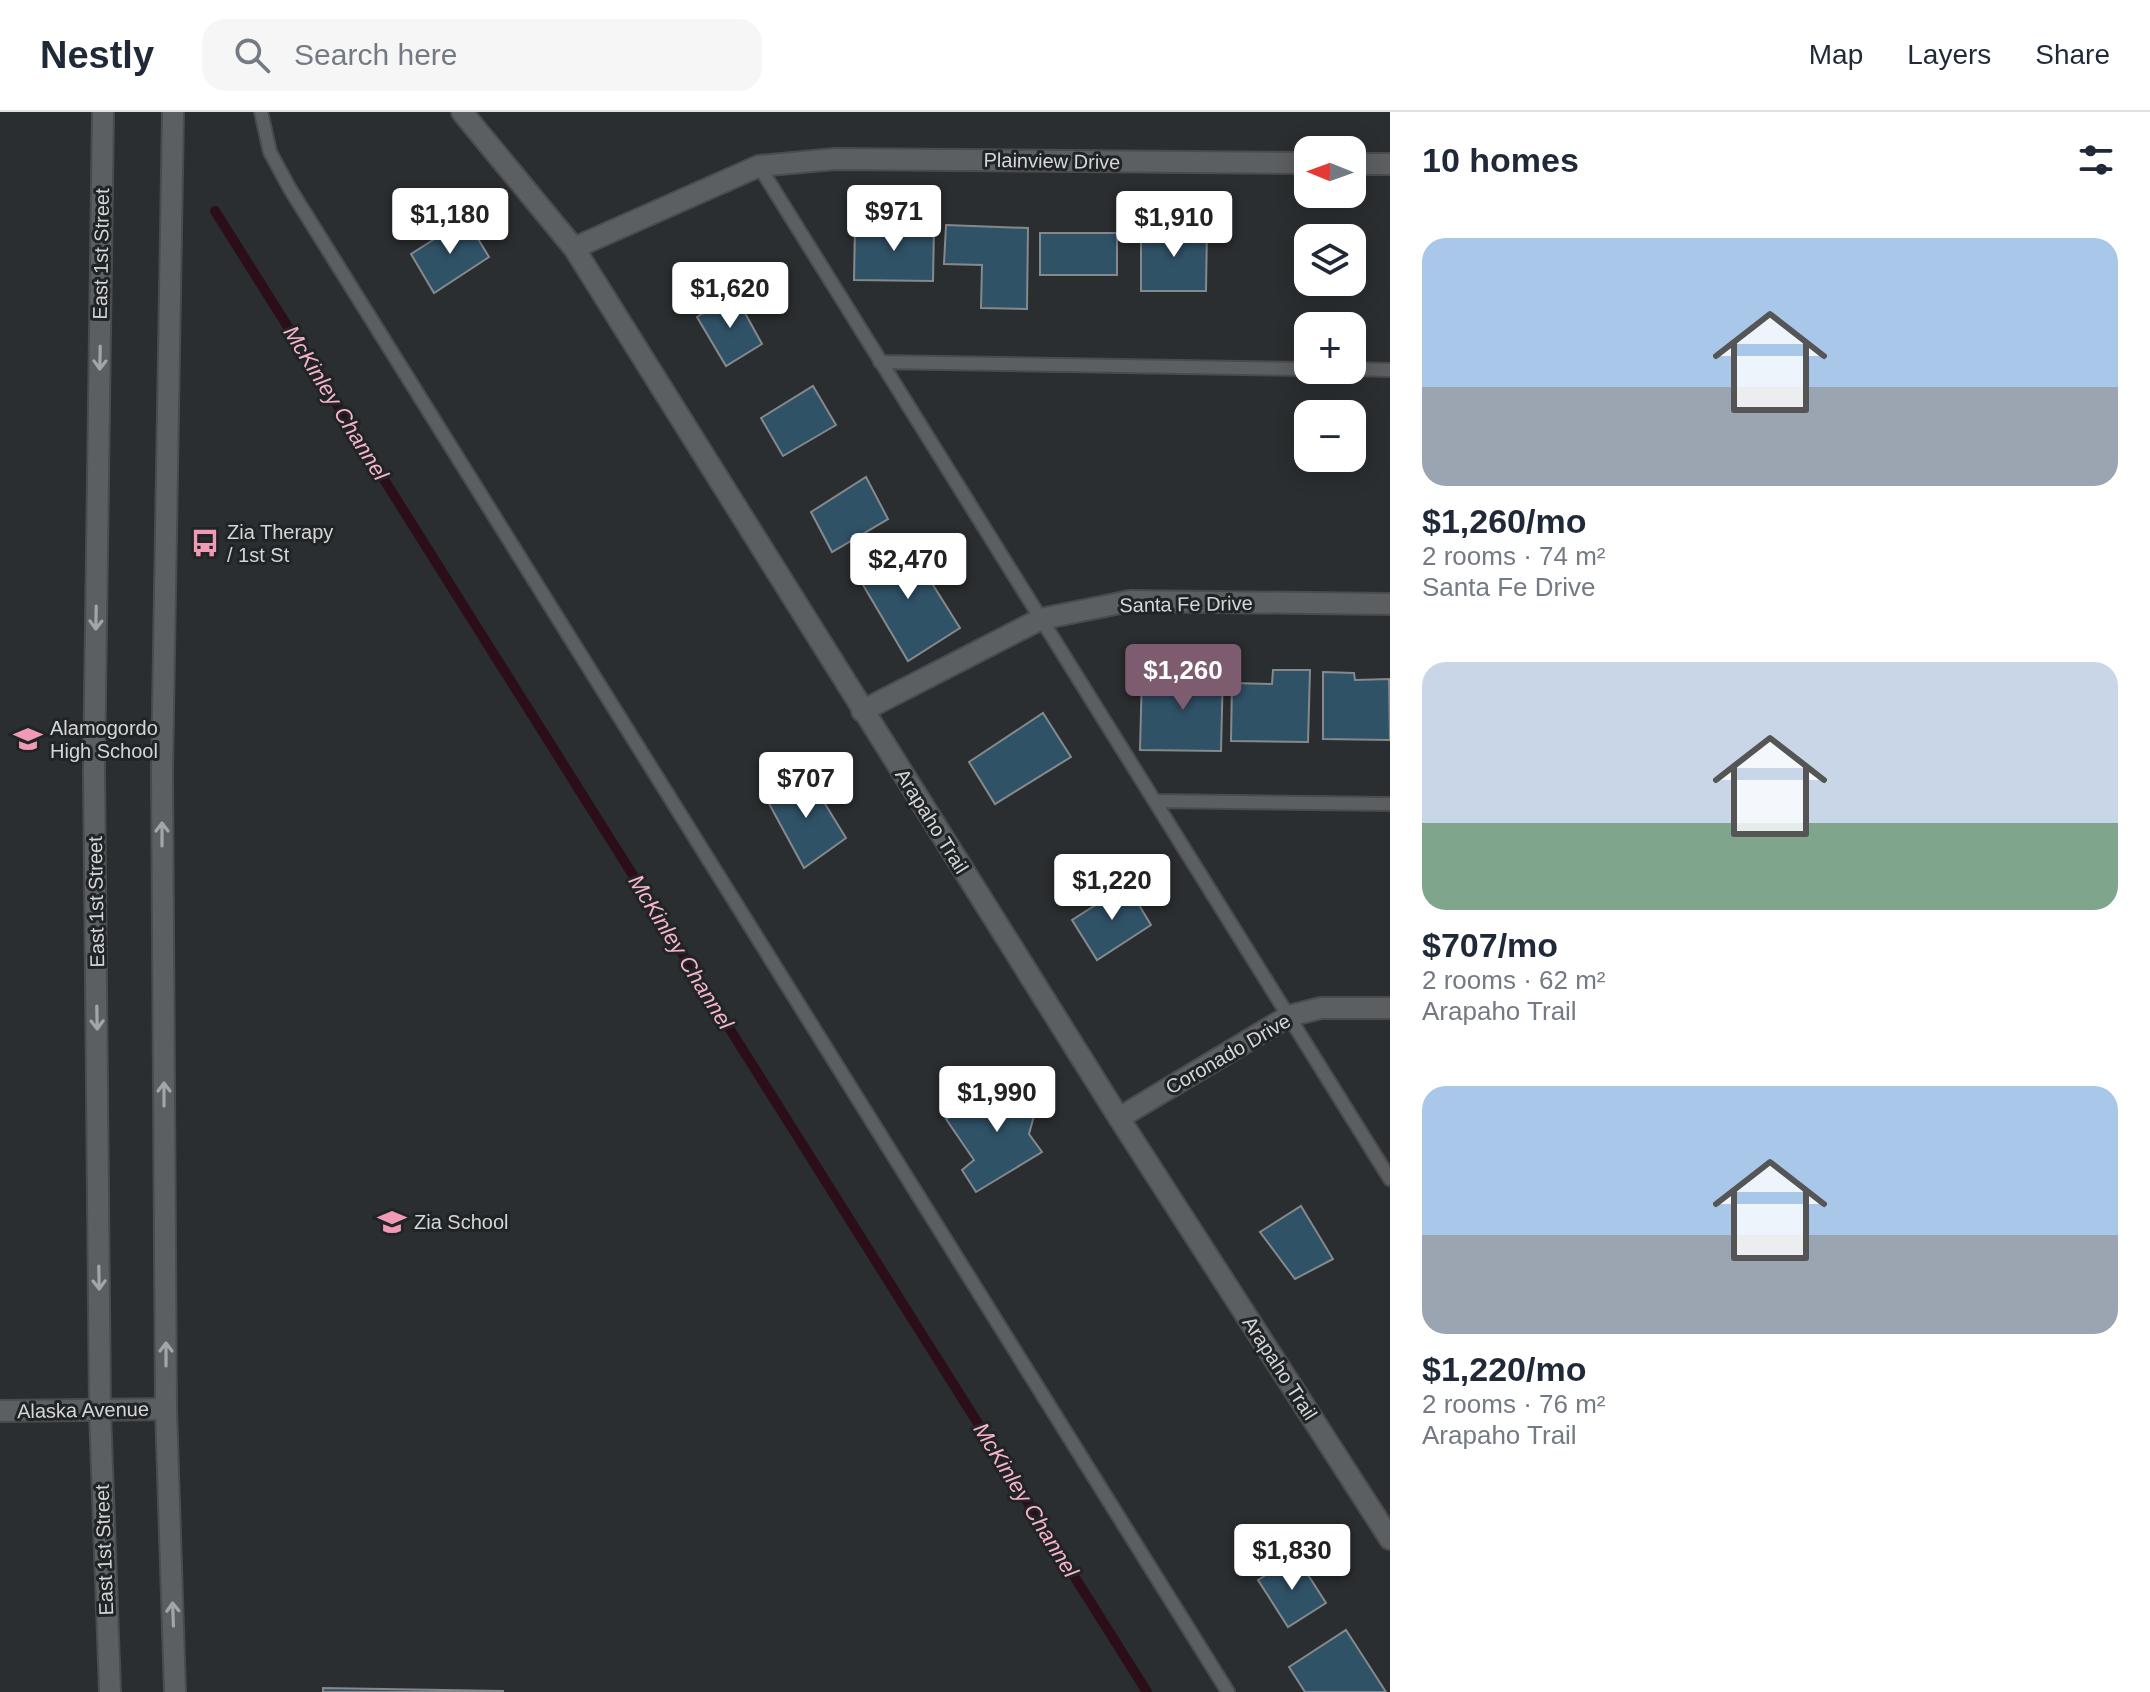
<!DOCTYPE html>
<html lang="en">
<head>
<meta charset="utf-8">
<style>
	:root { --surface:#fff; --page:#f6f6f7; --text:#1f2937; --muted:#747a83; --line:#e0e1e3; --accent:#7d5c70 }
	body { margin:0; font-family:Helvetica,sans-serif; background:var(--page); color:var(--text); height:100vh; display:flex; flex-direction:column; font-size:30px; white-space:nowrap }
	* { box-sizing:border-box; margin:0 }
	p { font-size:26px; color:var(--muted) }
	.icon { flex:none; width:44px; height:44px; fill:none; stroke:currentColor; stroke-width:2; stroke-linecap:round; stroke-linejoin:round }
	.map { position:relative; flex:1; overflow:hidden }
	.sheet { display:flex; flex-direction:column; background:var(--surface); width:760px }
	.sheet>* { flex:none }
	.needle { width:52px; rotate:271deg }
	.tools { position:absolute; left:1294px; top:24px; display:grid; gap:16px }
	.tools a { display:grid; place-items:center; width:72px; height:72px; border-radius:16px; background:var(--surface); box-shadow:0 4px 20px #0003; font-size:40px }
	.price { position:absolute; translate:-50% -68px; padding:0 18px; border-radius:8px; background:#fff; color:#222; font-size:26px; line-height:52px; filter:drop-shadow(0 2px 4px #0008) }
	.price::after { content:''; position:absolute; left:50%; top:48px; width:24px; height:18px; margin-left:-12px; background:inherit; clip-path:polygon(0 0,100% 0,50% 100%) }
	.price.selected { background:var(--accent); color:#fff }
	ul { padding:0; list-style:none }
	li { display:grid; align-content:center; gap:16px; height:424px; padding:0 32px }
	li span { display:grid; place-items:center; height:248px; border-radius:24px; color:#555 }
	li>.icon { margin-inline-start:auto }
	span .icon { width:144px; height:144px; fill:#fffc; stroke-width:1 }
	li b { font-size:34px }
	h2 { display:flex; justify-content:space-between; align-items:center; height:96px; padding:0 32px; font-size:34px }
	header { display:flex; align-items:center; gap:48px; box-sizing:border-box; height:112px; padding:0 40px; background:var(--surface); border-bottom:2px solid var(--line) }
	header strong { font-size:38px }
	nav { display:flex; gap:44px; margin-inline-start:auto; font-size:28px }
	.search { width:560px; height:72px; background:var(--page); display:flex; align-items:center; gap:20px; box-sizing:border-box; padding:0 28px; border-radius:24px; color:var(--muted); font-size:30px }
	main { display:flex; flex:1; min-height:0 }
	.map>svg:first-child { display:block }
	.lines { fill:none; stroke-linecap:round; stroke-linejoin:round }
	.stream { stroke:#2c0e19; stroke-width:10 }
	.building { fill:#305267; stroke:#85898c; stroke-width:2 }
	.lane-casing { stroke:#494b4d; stroke-width:16 }
	.street-casing { stroke:#494b4d; stroke-width:24 }
	.secondary-casing { stroke:#494b4d; stroke-width:24 }
	.lane { stroke:#5c5f62; stroke-width:12 }
	.street { stroke:#5c5f62; stroke-width:20 }
	.secondary { stroke:#5c5f62; stroke-width:20 }
	.oneway { stroke:#a3a6a8 }
	.labels { text-anchor:middle; dominant-baseline:central; stroke-width:6; stroke-linejoin:round; paint-order:stroke }
	.street-label { font-size:20px; fill:#d3d5d6; stroke:#212426 }
	.poi-label { font-size:20px; fill:#d3d5d6; stroke:#212426; text-anchor:start }
	.water-label { font-size:22px; font-style:italic; fill:#f7b4c8; stroke:#212426 }
</style>
</head>
<body>
<header>
<strong>Nestly</strong>
<div class="search"><svg class="icon" aria-label="search" viewBox="0 0 24 24"><circle cx="10" cy="10" r="6"/><path d="M15 15l6 6"/></svg>Search here</div>
<nav><a>Map</a><a>Layers</a><a>Share</a></nav>
</header>
<main>
<div class="map">
<svg width="1390" height="1580" viewBox="0 0 1390 1580">
	<rect width="100%" height="100%" fill="#2b2e30"/>
	<g class="lines">
		<path class="stream" d="M215 99 1147 1580"/>
	</g>
	<path class="building" d="M466 107 489 145 434 181 411 142Z
		M855 113 934 114 933 169 854 168Z
		M946 113 1028 116 1027 197 981 196 982 153 944 152Z
		M1141 115 1207 116 1206 179H1141Z
		M1040 121H1117V163H1040Z
		M734 181 762 232 726 254 697 205Z
		M813 274 836 313 783 344 761 306Z
		M866 365 888 407 832 440 811 400Z
		M906 430 960 516 908 549 856 461Z
		M1181 555 1223 557 1221 639 1140 638 1142 562H1166V575H1181Z
		M1273 558H1310L1308 630 1231 629 1232 571 1272 572Z
		M1323 560 1354 561 1355 568 1389 567 1390 628 1323 627Z
		M1043 601 1071 645 995 692 969 650Z
		M806 661 846 726 804 756 766 686Z
		M1127 773 1151 813 1097 848 1072 808Z
		M1003 972 1028 978 1037 993 1029 1022 1042 1040 976 1080 962 1058 974 1048 946 1007Z
		M1301 1094 1333 1147 1295 1167 1260 1120Z
		M1296 1444 1326 1491 1288 1515 1258 1468Z
		M1346 1518 1386 1580H1305L1289 1555Z
		M323 1576 503 1579V1580H323Z"/>
	<g class="lines">
		<defs>
			<path id="lane" d="M261 0 270 40 290 77 1228 1580
				M759 54 1390 1067
				M880 250 1308 257
				M1352 257 1390 258
				M1155 689 1390 692"/>
			<path id="street" d="M462 0 574 136 1119 1006 1390 1427
				M1352 52H1390
				M574 136 759 54 835 47 1308 51
				M862 599 1041 507 1130 489 1390 492
				M1119 1006 1289 904 1321 896H1390
				M0 1299 166 1297"/>
			<path id="secondary" d="M103 0 94 658 100 1300 110 1580
				M173 0 162 659 166 1297 175 1580"/>
		</defs>
		<use href="#lane" class="lane-casing"/>
		<use href="#street" class="street-casing"/>
		<use href="#secondary" class="secondary-casing"/>
		<use href="#lane" class="lane"/>
		<use href="#street" class="street"/>
		<use href="#secondary" class="secondary"/>
	</g>
	<defs><path id="oneway-shaft" d="M-6 0H5M1.5-3L5.5 0L1.5 3" fill="none" stroke-width="1.6" stroke-linecap="round" stroke-linejoin="round" transform="scale(2)"/></defs>
	<g class="oneway">
		<use href="#oneway-shaft" transform="translate(100 246) rotate(91)"/>
		<use href="#oneway-shaft" transform="translate(96 506) rotate(91)"/>
		<use href="#oneway-shaft" transform="translate(162 722) rotate(-90)"/>
		<use href="#oneway-shaft" transform="translate(97 906) rotate(89)"/>
		<use href="#oneway-shaft" transform="translate(164 982) rotate(-90)"/>
		<use href="#oneway-shaft" transform="translate(99 1166) rotate(89)"/>
		<use href="#oneway-shaft" transform="translate(166 1242) rotate(-90)"/>
		<use href="#oneway-shaft" transform="translate(173 1502) rotate(-92)"/>
	</g>
	<defs>
		<symbol id="bus-bare" viewBox="-9 -9 18 18"><path d="M-5-6H5V4H4V6H2V4H-2V6H-4V4H-5ZM-3.5-4V0h7V-4ZM-3.5 1.2v1.5H-2V1.2ZM2 1.2v1.5H3.5V1.2Z" fill="#f09ab6" stroke="#212426" stroke-width="2.5" paint-order="stroke"/></symbol>
		<symbol id="school-bare" viewBox="-9 -9 18 18"><path d="M0-5L7-2L0 1L-7-2ZM-4 1L0 2.5L4 1V4Q0 6-4 4Z" fill="#f09ab6" stroke="#212426" stroke-width="2.5" paint-order="stroke"/></symbol>
	</defs>
	<g fill-rule="evenodd">
		<use href="#bus-bare" x="185" y="411" width="40" height="40"/>
		<use href="#school-bare" x="8" y="607" width="40" height="40"/>
		<use href="#school-bare" x="372" y="1090" width="40" height="40"/>
	</g>
	<g class="labels">
		<g class="street-label">
			<text transform="translate(1052 49) rotate(1)">Plainview Drive</text>
			<text transform="translate(101 142) rotate(-89)">East 1st Street</text>
			<text transform="translate(1186 492) rotate(-1)">Santa Fe Drive</text>
			<text transform="translate(932 709) rotate(58)">Arapaho Trail</text>
			<text transform="translate(96 790) rotate(-91)">East 1st Street</text>
			<text transform="translate(1228 942) rotate(-30)">Coronado Drive</text>
			<text transform="translate(1280 1256) rotate(57)">Arapaho Trail</text>
			<text transform="translate(83 1298) rotate(-1)">Alaska Avenue</text>
			<text transform="translate(104 1438) rotate(-92)">East 1st Street</text>
		</g>
		<g class="poi-label">
			<text x="227" y="420">Zia Therapy<tspan x="227" dy="23">/ 1st St</tspan></text>
			<text x="50" y="616">Alamogordo<tspan x="50" dy="23">High School</tspan></text>
			<text x="414" y="1110">Zia School</text>
		</g>
		<g class="water-label">
			<text transform="translate(336 291) rotate(58)">McKinley Channel</text>
			<text transform="translate(681 840) rotate(58)">McKinley Channel</text>
			<text transform="translate(1026 1388) rotate(58)">McKinley Channel</text>
		</g>
	</g>
</svg>
<div class="tools">
<a><svg class="needle" viewBox="-14 -14 28 28"><path d="M0-13l5 13h-10z" fill="#e53935"/><path d="M0 13l5-13h-10z" fill="#747a83"/></svg></a>
<a><svg class="icon" aria-label="layers" viewBox="0 0 24 24"><path d="M12 4l9 5-9 5-9-5zM3 14l9 5 9-5"/></svg></a>
<a>+</a>
<a>−</a>
</div>
<b class="price" style="left:894px;top:141px">$971</b>
<b class="price" style="left:450px;top:144px">$1,180</b>
<b class="price" style="left:1174px;top:147px">$1,910</b>
<b class="price" style="left:730px;top:218px">$1,620</b>
<b class="price" style="left:908px;top:489px">$2,470</b>
<b class="price selected" style="left:1183px;top:600px">$1,260</b>
<b class="price" style="left:806px;top:708px">$707</b>
<b class="price" style="left:1112px;top:810px">$1,220</b>
<b class="price" style="left:997px;top:1022px">$1,990</b>
<b class="price" style="left:1292px;top:1480px">$1,830</b>
</div>
<section class="sheet">
<h2>10 homes<svg class="icon" aria-label="filters" viewBox="0 0 24 24"><path d="M4 7h16M4 17h16"/><circle cx="9" cy="7" r="2"/><circle cx="15" cy="17" r="2"/></svg></h2>
<ul>
<li><span style="background:linear-gradient(#a9c7e8 60%,#9aa5b1 0)"><svg class="icon" aria-label="home" viewBox="0 0 24 24"><path d="M3 11l9-7 9 7M6 9v11h12V9"/></svg></span><div><b>$1,260/mo</b><p>2 rooms · 74 m²</p><p>Santa Fe Drive</p></div></li>
<li><span style="background:linear-gradient(#c9d6e8 65%,#7fa58c 0)"><svg class="icon" aria-label="home" viewBox="0 0 24 24"><path d="M3 11l9-7 9 7M6 9v11h12V9"/></svg></span><div><b>$707/mo</b><p>2 rooms · 62 m²</p><p>Arapaho Trail</p></div></li>
<li><span style="background:linear-gradient(#a9c7e8 60%,#9aa5b1 0)"><svg class="icon" aria-label="home" viewBox="0 0 24 24"><path d="M3 11l9-7 9 7M6 9v11h12V9"/></svg></span><div><b>$1,220/mo</b><p>2 rooms · 76 m²</p><p>Arapaho Trail</p></div></li>
</ul>
</section>
</main>
</body>
</html>
